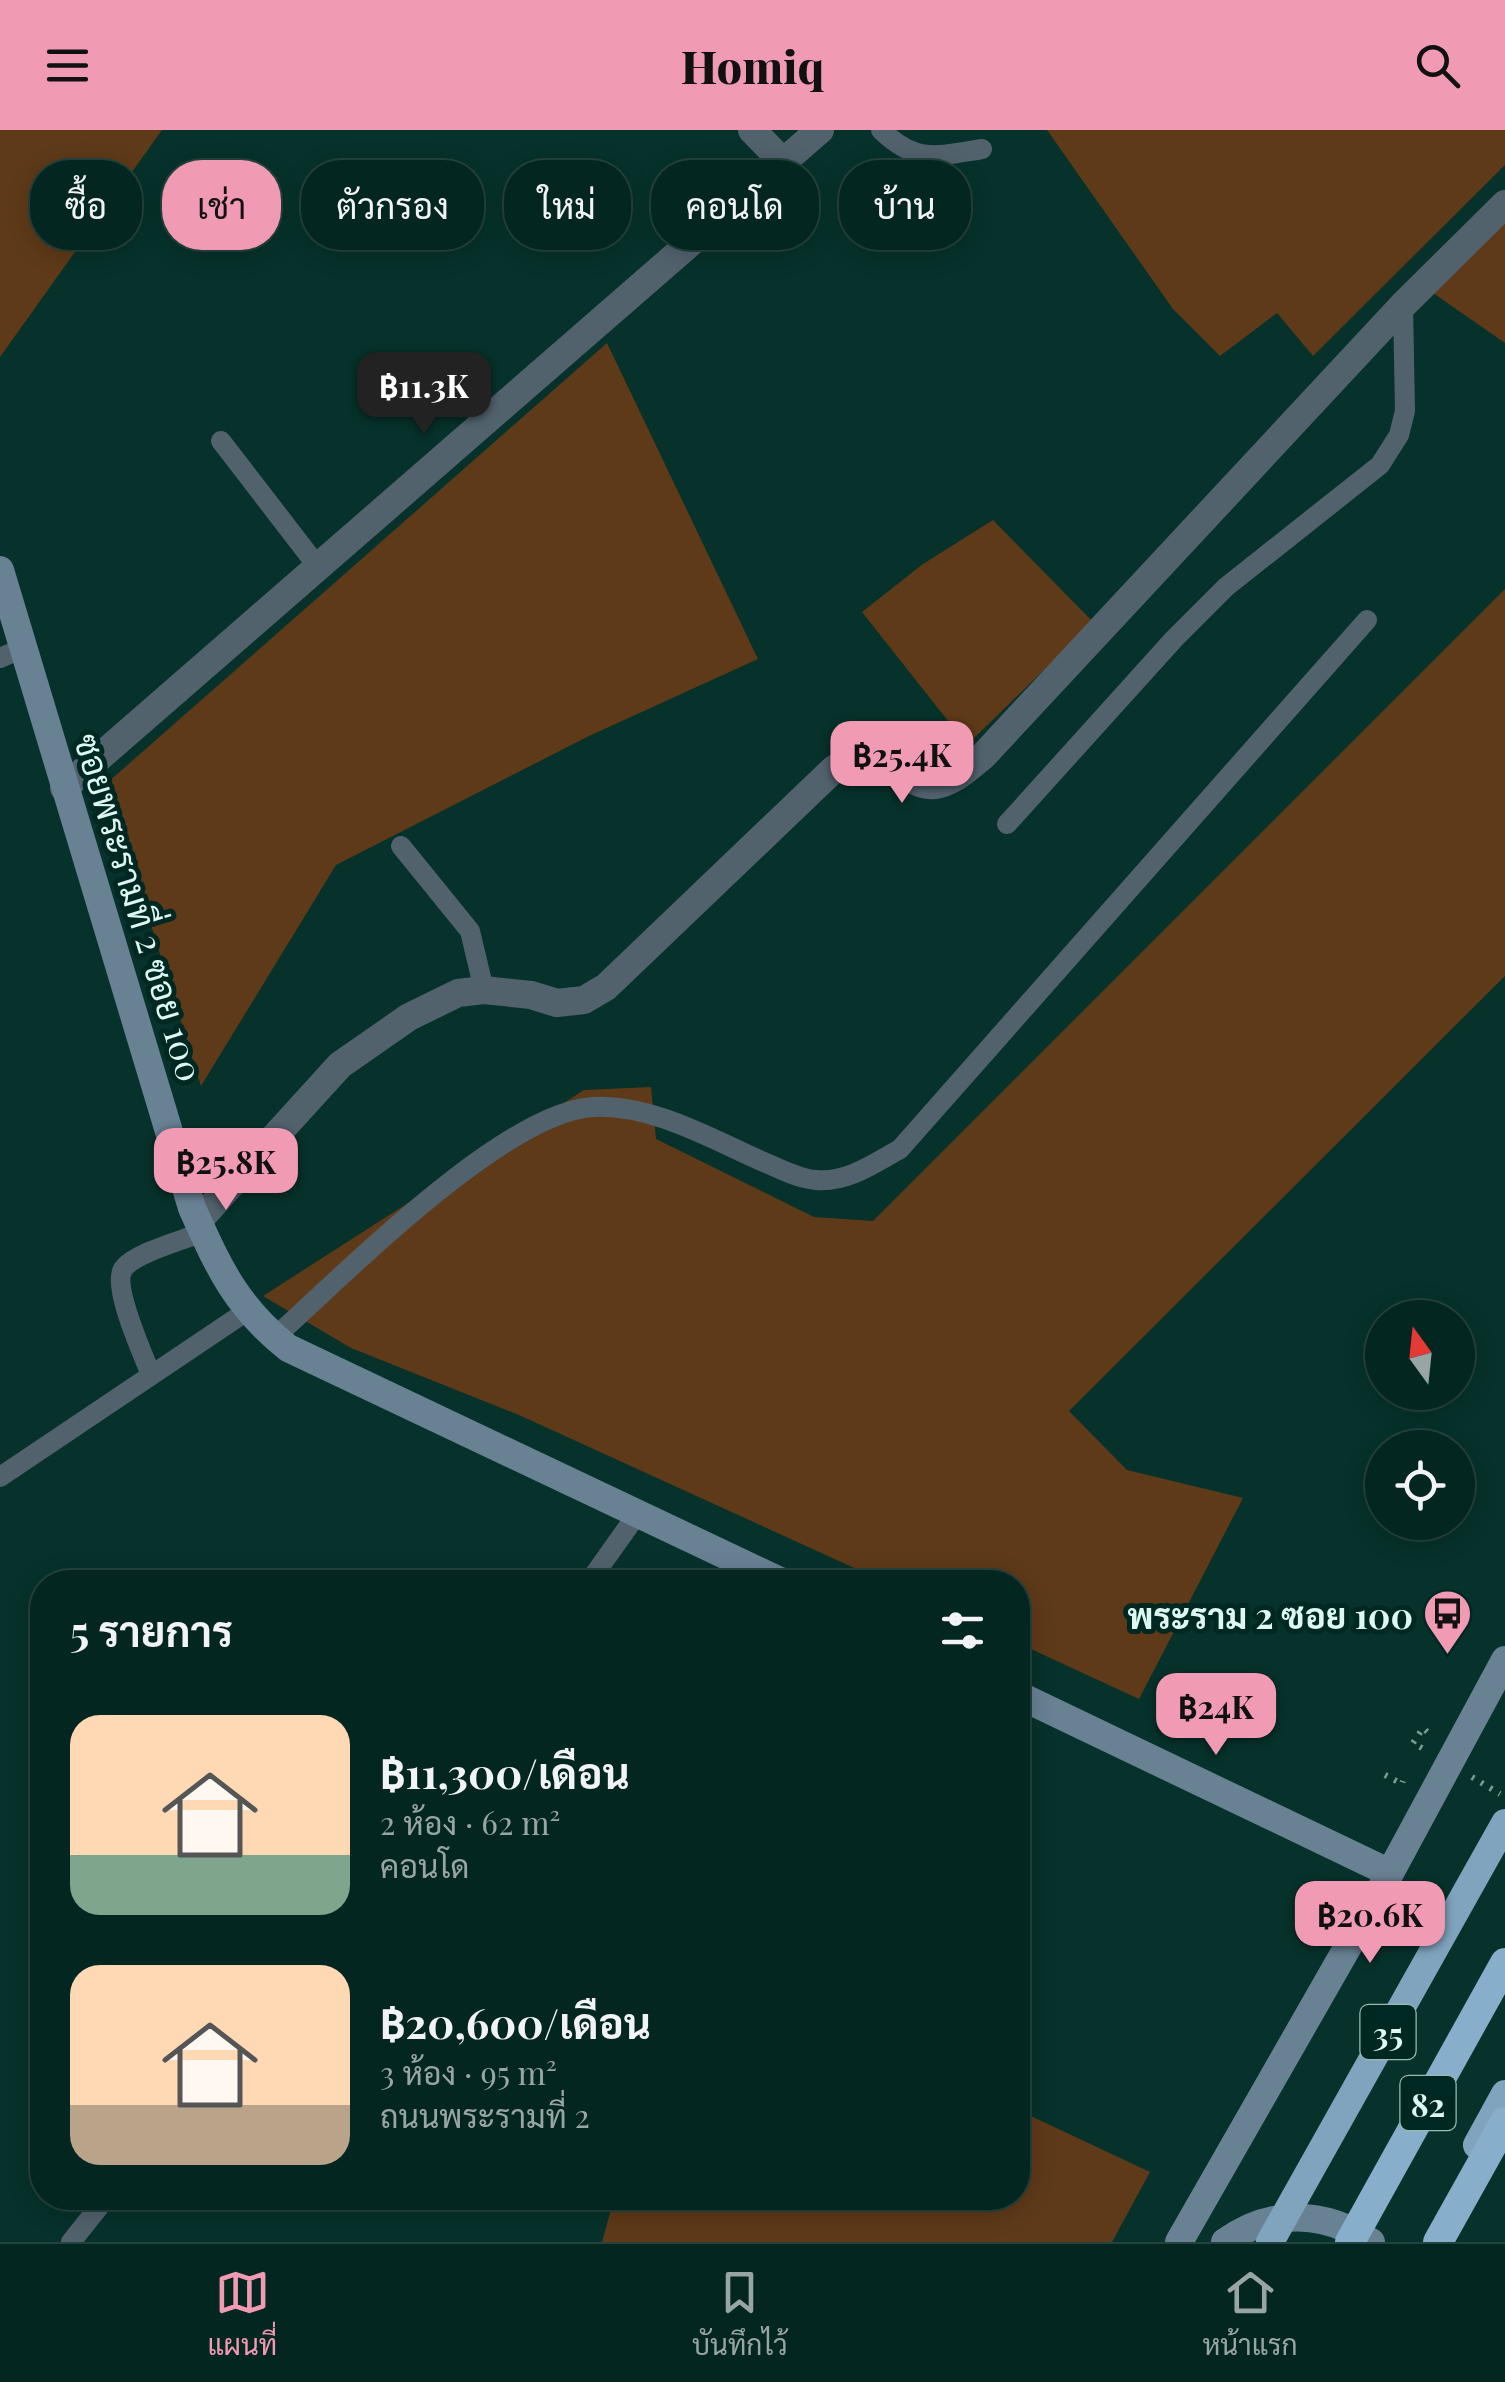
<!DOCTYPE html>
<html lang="th">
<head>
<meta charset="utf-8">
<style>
	:root { --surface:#042620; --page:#12322d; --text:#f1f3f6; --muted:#97a5a5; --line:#25433e; --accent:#f19ab3 }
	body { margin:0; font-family:"Playfair Display",Sarabun,serif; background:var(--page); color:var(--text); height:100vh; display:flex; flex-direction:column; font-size:38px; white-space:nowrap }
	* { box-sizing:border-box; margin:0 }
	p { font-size:32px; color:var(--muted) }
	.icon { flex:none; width:55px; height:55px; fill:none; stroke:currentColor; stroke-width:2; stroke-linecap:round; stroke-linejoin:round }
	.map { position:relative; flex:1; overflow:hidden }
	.panel { position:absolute; left:30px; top:1440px; width:1000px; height:640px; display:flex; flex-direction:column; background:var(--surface); border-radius:40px; box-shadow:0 5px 25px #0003,0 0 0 2px var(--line) }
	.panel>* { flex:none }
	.banner { position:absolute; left:30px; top:30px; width:1000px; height:90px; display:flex; gap:20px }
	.needle { width:65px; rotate:345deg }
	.controls { position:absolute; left:1365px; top:1170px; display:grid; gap:20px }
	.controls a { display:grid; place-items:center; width:110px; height:110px; border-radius:50%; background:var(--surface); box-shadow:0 5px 25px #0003,0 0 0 2px var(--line); font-size:50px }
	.price { position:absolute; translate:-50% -85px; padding:0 22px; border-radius:20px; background:var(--accent); color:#111; font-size:32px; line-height:65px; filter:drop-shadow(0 2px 5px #0008) }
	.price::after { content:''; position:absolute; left:50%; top:60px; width:30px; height:22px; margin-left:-15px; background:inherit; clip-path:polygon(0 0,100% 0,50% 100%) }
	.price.selected { background:#222; color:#fff }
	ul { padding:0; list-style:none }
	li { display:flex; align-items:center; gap:30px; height:250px; padding:0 40px }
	li span { display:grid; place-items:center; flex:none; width:280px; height:200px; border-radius:30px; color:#555 }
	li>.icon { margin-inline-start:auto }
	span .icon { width:120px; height:120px; fill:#fffc; stroke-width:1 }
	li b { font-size:42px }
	h2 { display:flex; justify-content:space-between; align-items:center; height:120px; padding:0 40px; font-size:42px }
	.tag { padding:0 35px; border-radius:40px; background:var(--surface); box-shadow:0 5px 25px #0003,0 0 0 2px var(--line); font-size:35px; line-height:90px }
	.tag.selected { background:var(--accent); color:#111 }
	header { display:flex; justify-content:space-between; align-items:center; height:130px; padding:0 40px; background:var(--accent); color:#111; font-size:45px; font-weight:800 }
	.menu { display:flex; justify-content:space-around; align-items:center; height:140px; border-top:2px solid var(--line); background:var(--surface); font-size:28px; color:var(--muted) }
	.menu a { display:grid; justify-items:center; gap:5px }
	.menu .selected { color:var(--accent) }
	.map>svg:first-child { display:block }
	.green { fill:#5e3a18 }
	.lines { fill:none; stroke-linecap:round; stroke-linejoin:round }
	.path { stroke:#799c95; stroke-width:6; stroke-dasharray:2.5 8; stroke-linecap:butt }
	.service { stroke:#52626d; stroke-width:20 }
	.minor { stroke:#52626d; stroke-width:28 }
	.secondary { stroke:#688193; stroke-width:28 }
	.trunk { stroke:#80a4be; stroke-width:28 }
	.motorway { stroke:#87aecb; stroke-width:30 }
	.labels { text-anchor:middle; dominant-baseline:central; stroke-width:10; stroke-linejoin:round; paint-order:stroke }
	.shield { fill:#002822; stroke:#9bbab4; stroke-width:2.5 }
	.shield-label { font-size:32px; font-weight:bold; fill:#ddf8f2 }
	.street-label { font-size:35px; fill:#ddf8f2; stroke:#002822 }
	.poi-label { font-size:35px; font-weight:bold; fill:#ddf8f2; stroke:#002822; text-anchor:end }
</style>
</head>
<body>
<header><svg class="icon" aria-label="menu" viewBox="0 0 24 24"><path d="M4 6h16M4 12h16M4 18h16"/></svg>Homiq<svg class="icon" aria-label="search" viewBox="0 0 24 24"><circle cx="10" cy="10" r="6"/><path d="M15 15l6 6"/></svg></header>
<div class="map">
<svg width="1505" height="2112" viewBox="0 0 1505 2112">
	<rect width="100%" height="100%" fill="#06322b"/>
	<path class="green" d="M0 0H162L0 227Z
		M1047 0H1505V35L1313 226 1277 183 1220 226 1173 179Z
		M1505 93V213L1433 163Z
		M607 213 758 529 589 606 336 735 201 956 107 653Z
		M993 390 1093 492 967 615 862 482 923 434Z
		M1505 459V846L1069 1281 1127 1340 1243 1368 1139 1569 1018 1513V1452H885L519 1285 351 1218 263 1166 584 960 651 957 656 1009 814 1087 873 1091Z
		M1018 1980 1150 2042 1112 2112H602L614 2068H1018Z"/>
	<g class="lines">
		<path class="path" d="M1422 1618 1413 1613 1423 1598 1433 1607
			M1385 1645 1402 1654 1403 1651
			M1472 1647 1500 1664"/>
		<path class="service" d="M881 0C916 34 937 26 982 19
			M221 311 318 437
			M0 528 23 518
			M1007 694 1174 509 1226 457 1380 335 1399 305 1405 281 1403 175
			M401 716 470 801 484 860
			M275 1207C343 1146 504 982 593 977 653 974 713 1010 766 1033 781 1039 799 1049 816 1050 847 1053 875 1033 900 1019L1367 490
			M151 1245C143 1224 112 1157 123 1139 134 1123 184 1110 203 1102
			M0 1347 247 1181
			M589 1452 638 1383
			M71 2112 106 2068"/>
		<path class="minor" d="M752 0 783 32
			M64 658 820 0
			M198 1091 340 935 409 887 458 863 484 860 531 865 557 873 584 870 606 857 834 639C900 603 896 659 935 655 953 653 969 637 983 626L1403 175 1505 74"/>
		<path class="secondary" d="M0 440 192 1078C219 1138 235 1175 288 1218L782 1452
			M1018 1565 1390 1743
			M1179 2112 1390 1743 1505 1530
			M1225 2112C1271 2079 1324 2080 1371 2112"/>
		<path class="trunk" d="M1477 2015 1505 1964
			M1270 2112 1505 1693"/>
		<path class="motorway" d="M1350 2112 1505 1833
			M1438 2112 1505 1992"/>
	</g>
	<defs>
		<symbol id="bus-pin" viewBox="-11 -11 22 30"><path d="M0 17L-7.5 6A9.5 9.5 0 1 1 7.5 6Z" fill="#f19ab3" stroke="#002822"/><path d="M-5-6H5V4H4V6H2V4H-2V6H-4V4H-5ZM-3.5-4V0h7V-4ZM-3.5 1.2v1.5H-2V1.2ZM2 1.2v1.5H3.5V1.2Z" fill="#111"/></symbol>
	</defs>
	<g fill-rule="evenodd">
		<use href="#bus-pin" x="1420" y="1456" width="55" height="75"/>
	</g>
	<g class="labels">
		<g class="shield">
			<rect x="1360.5" y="1875" width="55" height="54" rx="8"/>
			<rect x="1400.5" y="1946" width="55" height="54" rx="8"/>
		</g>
		<g class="shield-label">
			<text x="1388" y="1902">35</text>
			<text x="1428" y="1973">82</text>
		</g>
		<g class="street-label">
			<text transform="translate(140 777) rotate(73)">ซอยพระรามที่ 2 ซอย 100</text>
		</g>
		<g class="poi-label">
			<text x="1413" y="1484">พระราม 2 ซอย 100</text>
		</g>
	</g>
</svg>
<div class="controls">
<a><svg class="needle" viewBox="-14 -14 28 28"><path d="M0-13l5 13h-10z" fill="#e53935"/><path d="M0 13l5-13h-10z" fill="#97a5a5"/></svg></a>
<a><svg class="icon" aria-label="locate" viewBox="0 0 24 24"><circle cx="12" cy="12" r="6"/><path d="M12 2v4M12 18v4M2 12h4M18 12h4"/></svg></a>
</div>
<b class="price selected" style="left:424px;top:307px">฿11.3K</b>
<b class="price" style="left:902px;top:676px">฿25.4K</b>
<b class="price" style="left:226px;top:1083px">฿25.8K</b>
<b class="price" style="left:1216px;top:1628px">฿24K</b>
<b class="price" style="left:1370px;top:1836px">฿20.6K</b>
<div class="banner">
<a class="tag">ซื้อ</a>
<a class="tag selected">เช่า</a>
<a class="tag">ตัวกรอง</a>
<a class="tag">ใหม่</a>
<a class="tag">คอนโด</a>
<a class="tag">บ้าน</a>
</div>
<section class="panel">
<h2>5 รายการ<svg class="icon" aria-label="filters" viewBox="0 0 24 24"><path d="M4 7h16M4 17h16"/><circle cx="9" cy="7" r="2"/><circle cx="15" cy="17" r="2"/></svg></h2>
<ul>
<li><span style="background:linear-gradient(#ffd9b3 70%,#7fa58c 0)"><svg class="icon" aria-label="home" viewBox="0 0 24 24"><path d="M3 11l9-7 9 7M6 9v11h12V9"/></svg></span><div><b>฿11,300/เดือน</b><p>2 ห้อง · 62 m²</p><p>คอนโด</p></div></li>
<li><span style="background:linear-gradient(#ffd9b3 70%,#b9a48a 0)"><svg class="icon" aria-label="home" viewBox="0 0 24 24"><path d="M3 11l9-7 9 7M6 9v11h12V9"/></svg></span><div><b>฿20,600/เดือน</b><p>3 ห้อง · 95 m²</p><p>ถนนพระรามที่ 2</p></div></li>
</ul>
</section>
</div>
<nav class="menu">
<a class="selected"><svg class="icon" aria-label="map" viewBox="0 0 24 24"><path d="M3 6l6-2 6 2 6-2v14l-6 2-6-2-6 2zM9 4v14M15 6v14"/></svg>แผนที่</a>
<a><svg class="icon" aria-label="saved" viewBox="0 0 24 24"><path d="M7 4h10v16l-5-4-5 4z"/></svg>บันทึกไว้</a>
<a><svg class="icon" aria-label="home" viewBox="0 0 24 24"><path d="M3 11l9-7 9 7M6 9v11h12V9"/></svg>หน้าแรก</a>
</nav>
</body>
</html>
